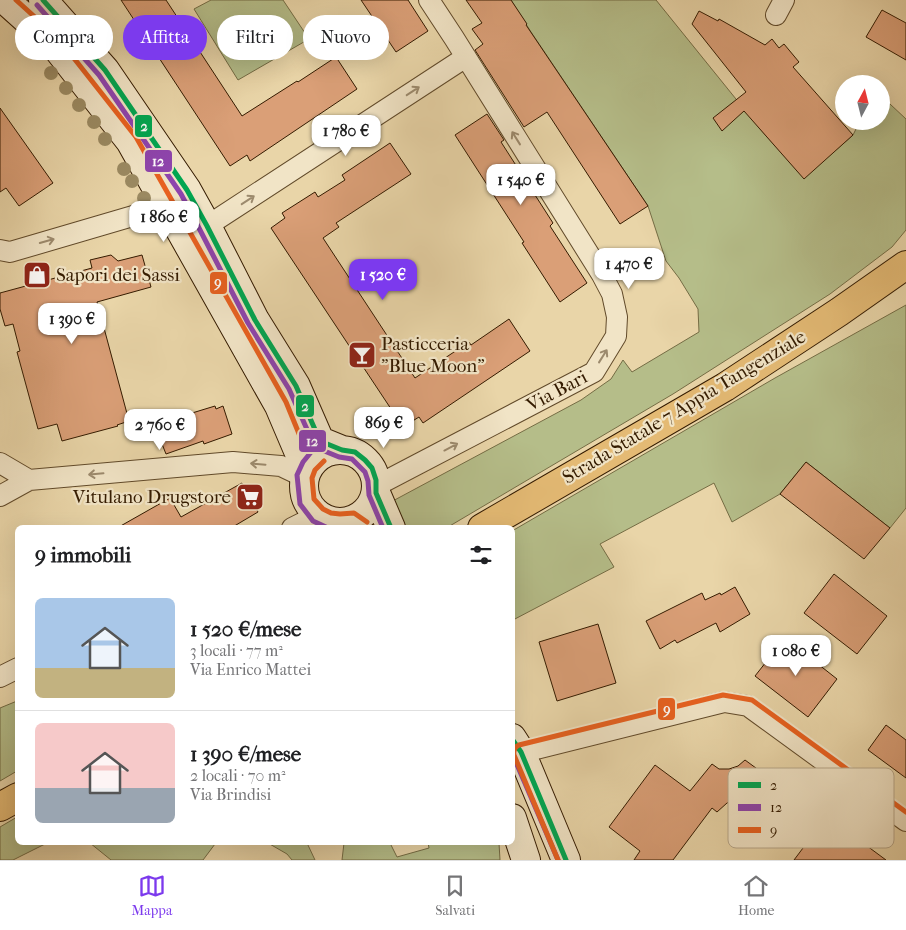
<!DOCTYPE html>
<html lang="it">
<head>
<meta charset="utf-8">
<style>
	:root { --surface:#fff; --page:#f6f6f6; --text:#202124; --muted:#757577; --line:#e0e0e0; --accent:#7c3aed }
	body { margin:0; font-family:"IM FELL French Canon",serif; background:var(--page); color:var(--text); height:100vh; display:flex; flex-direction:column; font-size:19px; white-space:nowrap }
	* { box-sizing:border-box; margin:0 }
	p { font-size:16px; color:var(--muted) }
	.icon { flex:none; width:28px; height:28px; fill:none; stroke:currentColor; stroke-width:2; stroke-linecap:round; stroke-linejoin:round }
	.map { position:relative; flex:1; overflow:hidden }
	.details { position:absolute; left:15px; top:525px; width:500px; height:320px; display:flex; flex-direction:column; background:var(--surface); border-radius:8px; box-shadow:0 5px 20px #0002 }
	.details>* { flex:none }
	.hud { position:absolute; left:15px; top:15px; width:500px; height:45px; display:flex; gap:10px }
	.needle { width:32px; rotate:7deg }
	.fabs { position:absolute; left:835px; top:75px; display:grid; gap:10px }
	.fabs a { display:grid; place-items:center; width:55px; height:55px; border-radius:50%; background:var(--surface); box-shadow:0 5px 20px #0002; font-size:25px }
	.price { position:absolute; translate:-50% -42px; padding:0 11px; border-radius:10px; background:#fff; color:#222; font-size:16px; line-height:32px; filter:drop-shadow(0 1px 2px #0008) }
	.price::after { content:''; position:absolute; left:50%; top:30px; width:15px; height:11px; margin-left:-8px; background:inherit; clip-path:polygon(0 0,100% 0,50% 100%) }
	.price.active { background:var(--accent); color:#fff }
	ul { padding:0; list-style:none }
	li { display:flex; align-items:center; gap:15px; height:125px; padding:0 20px }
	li+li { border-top:1px solid var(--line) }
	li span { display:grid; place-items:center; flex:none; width:140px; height:100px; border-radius:8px; color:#555 }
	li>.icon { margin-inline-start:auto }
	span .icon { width:60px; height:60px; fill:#fffc; stroke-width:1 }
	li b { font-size:21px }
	h2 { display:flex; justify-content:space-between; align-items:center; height:60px; padding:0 20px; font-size:21px }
	.tag { padding:0 18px; border-radius:22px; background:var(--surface); box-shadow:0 5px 20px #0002; font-size:18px; line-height:45px }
	.tag.active { background:var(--accent); color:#fff }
	.dock { display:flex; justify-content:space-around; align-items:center; height:70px; border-top:1px solid var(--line); background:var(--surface); font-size:14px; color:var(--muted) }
	.dock a { display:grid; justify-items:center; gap:2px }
	.dock .active { color:var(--accent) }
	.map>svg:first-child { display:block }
	.green { fill:#b5bd89; stroke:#746c44 }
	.building { fill:#da9f77; stroke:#341b00 }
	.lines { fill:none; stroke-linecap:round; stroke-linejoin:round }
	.street-casing { stroke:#614a2a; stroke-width:22 }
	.secondary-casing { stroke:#341b00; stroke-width:30 }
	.highway-casing { stroke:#341b00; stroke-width:30 }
	.street { stroke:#f1e4c6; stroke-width:20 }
	.secondary { stroke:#f1e4c6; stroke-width:28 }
	.highway { stroke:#e4ba74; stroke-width:28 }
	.bus-1-casing { stroke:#f1e4c6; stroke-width:9 }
	.bus-2-casing { stroke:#f1e4c6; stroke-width:9 }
	.bus-3-casing { stroke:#f1e4c6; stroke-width:9 }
	.bus-1 { stroke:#00a651; stroke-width:5 }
	.bus-2 { stroke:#8e44ad; stroke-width:5 }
	.bus-3 { stroke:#e86120; stroke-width:5 }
	.tree { fill:#9b8a62 }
	.oneway { stroke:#9c8a6d }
	.labels { text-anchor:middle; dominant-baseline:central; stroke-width:4.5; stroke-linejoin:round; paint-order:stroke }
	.poi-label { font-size:19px; fill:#341b00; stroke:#f1e4c6; text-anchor:start }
	.street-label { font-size:19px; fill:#341b00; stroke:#f1e4c6 }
	.key { fill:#f1e4c6; stroke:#b8a88b; stroke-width:1 }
	.key-label { font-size:14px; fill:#341b00 }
	.line-badge { stroke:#f1e4c6; stroke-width:2 }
	.badge-label { font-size:14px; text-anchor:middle; font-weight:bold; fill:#fff }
</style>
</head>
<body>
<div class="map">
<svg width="906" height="860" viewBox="0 0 906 860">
	<rect width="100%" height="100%" fill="#e9d5a8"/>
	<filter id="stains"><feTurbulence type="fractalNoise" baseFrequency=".004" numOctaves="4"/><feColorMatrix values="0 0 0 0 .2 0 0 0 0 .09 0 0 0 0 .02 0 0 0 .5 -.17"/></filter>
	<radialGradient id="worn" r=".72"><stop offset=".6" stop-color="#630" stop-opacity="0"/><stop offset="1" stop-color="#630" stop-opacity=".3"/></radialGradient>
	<path class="green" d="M211 0H283L309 39 238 80 194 9Z
		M511 0H656L761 130 804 178 853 135 860 121H881V105L890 104 906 119V230L892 247 830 294 673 394 448 527H403L389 503 581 400 611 379 623 360 632 372 699 332 698 309 679 278 666 261 648 206 531 32Z
		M906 305V508L890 528 806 462 780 494 732 522 714 483 600 544 614 567 513 620 512 531 775 378Z
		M17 701V771L0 781V708Z
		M17 817 18 842 47 843 13 860H0V827Z
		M215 842V844L203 860H111L90 843Z
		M268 843H307L315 860H292L287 854Z
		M344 843H390L397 857 429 848 428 843H499L500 860H342Z"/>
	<path class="building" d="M121 0H166L242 116 297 81 298 82 336 57 357 89 250 161 247 155 230 166Z
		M361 0H408L428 31 396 52Z
		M466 0H511L527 24 526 25 648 206 620 224 547 112 524 127 475 50 483 44 472 29 482 23Z
		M882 10 906 23V60L866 37Z
		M699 11 718 21 719 19 765 45 772 39 779 48 784 44 799 62 793 67 853 135 804 179 744 111 722 131 713 118 746 92 692 24Z
		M0 108 53 183 19 206 6 188 0 192Z
		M487 114 504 140 501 142 553 223 550 226 587 283 560 302 522 243 524 242 455 135Z
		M390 143 411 174 336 223 339 227 323 238 415 378 469 342 471 345 509 319 530 351 423 423 419 417 403 427 271 228 285 218 282 213 315 192 318 197 345 180 342 175Z
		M111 255 118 261 142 255 151 287 97 302 129 421 117 425 118 426 62 441 57 424 38 429 17 352 20 351 13 324 5 326 0 309V293L92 268 90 260Z
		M215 406 216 409 223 406 232 434 204 444 203 441 166 454 160 439 183 431 179 417Z
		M806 462 890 528 864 559 780 494Z
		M242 483 258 512 231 528H117L170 498 181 517Z
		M834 574 887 616 857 654 804 613Z
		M735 587 750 614 720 632 716 623 677 643 675 640 660 649 646 621 702 593 705 600 720 593 721 595Z
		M598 624 616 683 557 701 539 642Z
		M785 638 837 679 808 717 755 676Z
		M886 725 906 740V778L868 750Z
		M745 760 775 782 756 807 748 801 733 800 727 803 717 812 712 808 673 860H634L640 851 609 827 655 765 690 791 712 764 719 769H729L738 766Z
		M827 816 840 826 886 860H794L803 848 798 844 811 826 817 830Z"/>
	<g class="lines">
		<defs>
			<path id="street" d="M776 15 784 0
				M207 226 466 57
				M0 250 10 252 167 206
				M0 463 29 480 233 462 281 466 304 477
				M376 486 594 372 616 336 617 317 612 294 602 275 454 38 429 0
				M0 496 29 480
				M292 528 318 515
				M0 677 18 668
				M512 755 724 702 748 706 906 821"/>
			<path id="secondary" d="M5 0 53 43 130 141 279 406 299 453 318 456
				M43 0 105 70 187 190 207 226 255 320 296 386 320 441 342 450
				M304 486a36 36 0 1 1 72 0a36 36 0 1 1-72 0Z
				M376 493 391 528
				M512 738 521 752 566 860
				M512 818 526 860"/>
			<path id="highway" d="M482 528 725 387 839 312 906 265
				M0 807 18 797"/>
		</defs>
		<use href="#street" class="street-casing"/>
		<use href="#secondary" class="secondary-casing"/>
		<use href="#highway" class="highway-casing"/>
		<use href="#street" class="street"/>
		<use href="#secondary" class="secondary"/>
		<use href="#highway" class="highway"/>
		<defs>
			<path id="bus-1" d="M43 0 105 70 187 190 207 226 255 320 296 386 320 441 342 450 355 452 365 460 372 468 376 480V493L391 528
				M512 739 521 752 566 860"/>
			<path id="bus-2" d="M37 5 99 75 181 194 200 230 248 323 289 389 314 445 317 448 339 457 352 459 365 472 368 481 369 495 383 528
				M312 451 303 462 297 475 300 504 313 521 328 528
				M512 753 558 860"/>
			<path id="bus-3" d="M16 0 58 38 136 137 286 402 304 446 319 449
				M324 461 315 470 312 478 314 499 323 509 331 513 340 514 354 513 367 522
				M558 860 514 755C513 750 515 747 519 745L723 695 752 700 906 812"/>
		</defs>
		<use href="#bus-1" class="bus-1-casing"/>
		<use href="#bus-2" class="bus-2-casing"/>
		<use href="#bus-3" class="bus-3-casing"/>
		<use href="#bus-1" class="bus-1"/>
		<use href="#bus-2" class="bus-2"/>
		<use href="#bus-3" class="bus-3"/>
	</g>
	<g class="tree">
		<circle cx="33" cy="50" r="7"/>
		<circle cx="51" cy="73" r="7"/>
		<circle cx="66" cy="88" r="7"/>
		<circle cx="79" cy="105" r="7"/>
		<circle cx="94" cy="122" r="7"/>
		<circle cx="105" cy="139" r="7"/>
		<circle cx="124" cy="169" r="7"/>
		<circle cx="132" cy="181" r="7"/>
		<circle cx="144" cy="198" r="7"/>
	</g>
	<defs><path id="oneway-shaft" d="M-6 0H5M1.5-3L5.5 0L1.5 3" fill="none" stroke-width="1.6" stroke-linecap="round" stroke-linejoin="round" transform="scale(1.25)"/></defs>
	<g class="oneway">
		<use href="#oneway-shaft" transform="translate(413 91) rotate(-33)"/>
		<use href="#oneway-shaft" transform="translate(516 138) rotate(-122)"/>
		<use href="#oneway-shaft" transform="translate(248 200) rotate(-33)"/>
		<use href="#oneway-shaft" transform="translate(47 241) rotate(-16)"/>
		<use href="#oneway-shaft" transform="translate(603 356) rotate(-58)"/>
		<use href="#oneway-shaft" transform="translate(451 447) rotate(-28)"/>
		<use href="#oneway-shaft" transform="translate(258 464) rotate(-175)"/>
		<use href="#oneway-shaft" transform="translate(96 474) rotate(175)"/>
	</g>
	<defs>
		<symbol id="shop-square" viewBox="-11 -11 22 22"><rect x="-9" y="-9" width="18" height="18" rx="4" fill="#8f2418" stroke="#f1e4c6"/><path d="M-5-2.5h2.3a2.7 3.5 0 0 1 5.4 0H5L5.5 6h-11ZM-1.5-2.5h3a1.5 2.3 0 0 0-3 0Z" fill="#fff"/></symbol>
		<symbol id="bar-square" viewBox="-11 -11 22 22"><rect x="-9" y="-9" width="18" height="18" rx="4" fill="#8f2418" stroke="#f1e4c6"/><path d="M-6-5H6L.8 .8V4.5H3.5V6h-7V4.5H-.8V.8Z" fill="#fff"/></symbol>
		<symbol id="supermarket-square" viewBox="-11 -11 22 22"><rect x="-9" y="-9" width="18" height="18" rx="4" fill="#8f2418" stroke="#f1e4c6"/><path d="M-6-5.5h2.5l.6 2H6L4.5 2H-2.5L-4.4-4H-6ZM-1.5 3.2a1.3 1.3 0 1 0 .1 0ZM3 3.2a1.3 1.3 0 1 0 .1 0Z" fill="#fff"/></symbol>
	</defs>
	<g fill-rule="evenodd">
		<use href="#shop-square" x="21" y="259" width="32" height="32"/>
		<use href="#bar-square" x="346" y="339" width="32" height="32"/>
		<use href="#supermarket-square" x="234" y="481" width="32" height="32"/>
	</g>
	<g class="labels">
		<g class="poi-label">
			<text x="56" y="275">Sapori dei Sassi</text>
			<text x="381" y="344">Pasticceria<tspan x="381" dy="22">"Blue Moon"</tspan></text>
			<text x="231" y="497" text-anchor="end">Vitulano Drugstore</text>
		</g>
		<g class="street-label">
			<text transform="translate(557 391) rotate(-28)">Via Bari</text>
			<text transform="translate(684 407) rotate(-31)">Strada Statale 7 Appia Tangenziale</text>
		</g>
	</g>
	<rect x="728" y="768" width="166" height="80" rx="8" class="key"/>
	<rect x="738" y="782" width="23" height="6" fill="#00a651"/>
	<rect x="738" y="804" width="23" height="7" fill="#8e44ad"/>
	<rect x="738" y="827" width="23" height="6" fill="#e86120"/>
	<g class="key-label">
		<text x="770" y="790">2</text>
		<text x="770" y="812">12</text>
		<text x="770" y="835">9</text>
	</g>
	<g class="line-badge">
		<rect x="134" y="114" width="19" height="24" rx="5" fill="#00a651"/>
		<rect x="144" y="149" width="29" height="24" rx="5" fill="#8e44ad"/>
		<rect x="209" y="271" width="19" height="24" rx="5" fill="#e86120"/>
		<rect x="295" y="394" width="20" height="24" rx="5" fill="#00a651"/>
		<rect x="298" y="429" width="29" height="24" rx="5" fill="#8e44ad"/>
		<rect x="657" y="697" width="19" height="24" rx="5" fill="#e86120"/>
	</g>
	<g class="badge-label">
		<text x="144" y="131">2</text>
		<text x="158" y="166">12</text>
		<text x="218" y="287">9</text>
		<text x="305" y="411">2</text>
		<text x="312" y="446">12</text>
		<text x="667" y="714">9</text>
	</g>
	<rect width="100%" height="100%" filter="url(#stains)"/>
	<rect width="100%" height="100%" fill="url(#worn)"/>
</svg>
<div class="fabs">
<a><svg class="needle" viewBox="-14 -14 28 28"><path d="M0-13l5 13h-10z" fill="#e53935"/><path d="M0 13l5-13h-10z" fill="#757577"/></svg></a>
</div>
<b class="price" style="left:346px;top:157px">1 780 €</b>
<b class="price" style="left:521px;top:206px">1 540 €</b>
<b class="price" style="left:164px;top:243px">1 860 €</b>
<b class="price" style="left:629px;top:290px">1 470 €</b>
<b class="price active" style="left:383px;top:301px">1 520 €</b>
<b class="price" style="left:72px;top:345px">1 390 €</b>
<b class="price" style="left:384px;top:449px">869 €</b>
<b class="price" style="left:160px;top:451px">2 760 €</b>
<b class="price" style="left:796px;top:677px">1 080 €</b>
<div class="hud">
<a class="tag">Compra</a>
<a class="tag active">Affitta</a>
<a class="tag">Filtri</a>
<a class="tag">Nuovo</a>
</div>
<section class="details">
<h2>9 immobili<svg class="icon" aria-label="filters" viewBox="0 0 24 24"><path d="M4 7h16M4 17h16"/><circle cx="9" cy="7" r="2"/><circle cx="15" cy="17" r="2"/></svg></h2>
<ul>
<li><span style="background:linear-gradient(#a9c7e8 70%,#c2b280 0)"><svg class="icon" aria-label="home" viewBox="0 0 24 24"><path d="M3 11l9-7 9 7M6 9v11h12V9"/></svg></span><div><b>1 520 €/mese</b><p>3 locali · 77 m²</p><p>Via Enrico Mattei</p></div></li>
<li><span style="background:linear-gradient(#f6c9c9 65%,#9aa5b1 0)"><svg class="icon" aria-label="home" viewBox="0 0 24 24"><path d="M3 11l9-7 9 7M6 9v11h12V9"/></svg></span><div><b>1 390 €/mese</b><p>2 locali · 70 m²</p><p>Via Brindisi</p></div></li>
</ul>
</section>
</div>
<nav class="dock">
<a class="active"><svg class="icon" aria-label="map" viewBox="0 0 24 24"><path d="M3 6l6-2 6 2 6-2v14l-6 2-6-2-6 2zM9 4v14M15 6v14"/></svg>Mappa</a>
<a><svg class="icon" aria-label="saved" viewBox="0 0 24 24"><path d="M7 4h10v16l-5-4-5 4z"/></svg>Salvati</a>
<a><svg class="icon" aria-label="home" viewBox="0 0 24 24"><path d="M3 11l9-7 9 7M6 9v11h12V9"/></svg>Home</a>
</nav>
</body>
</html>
